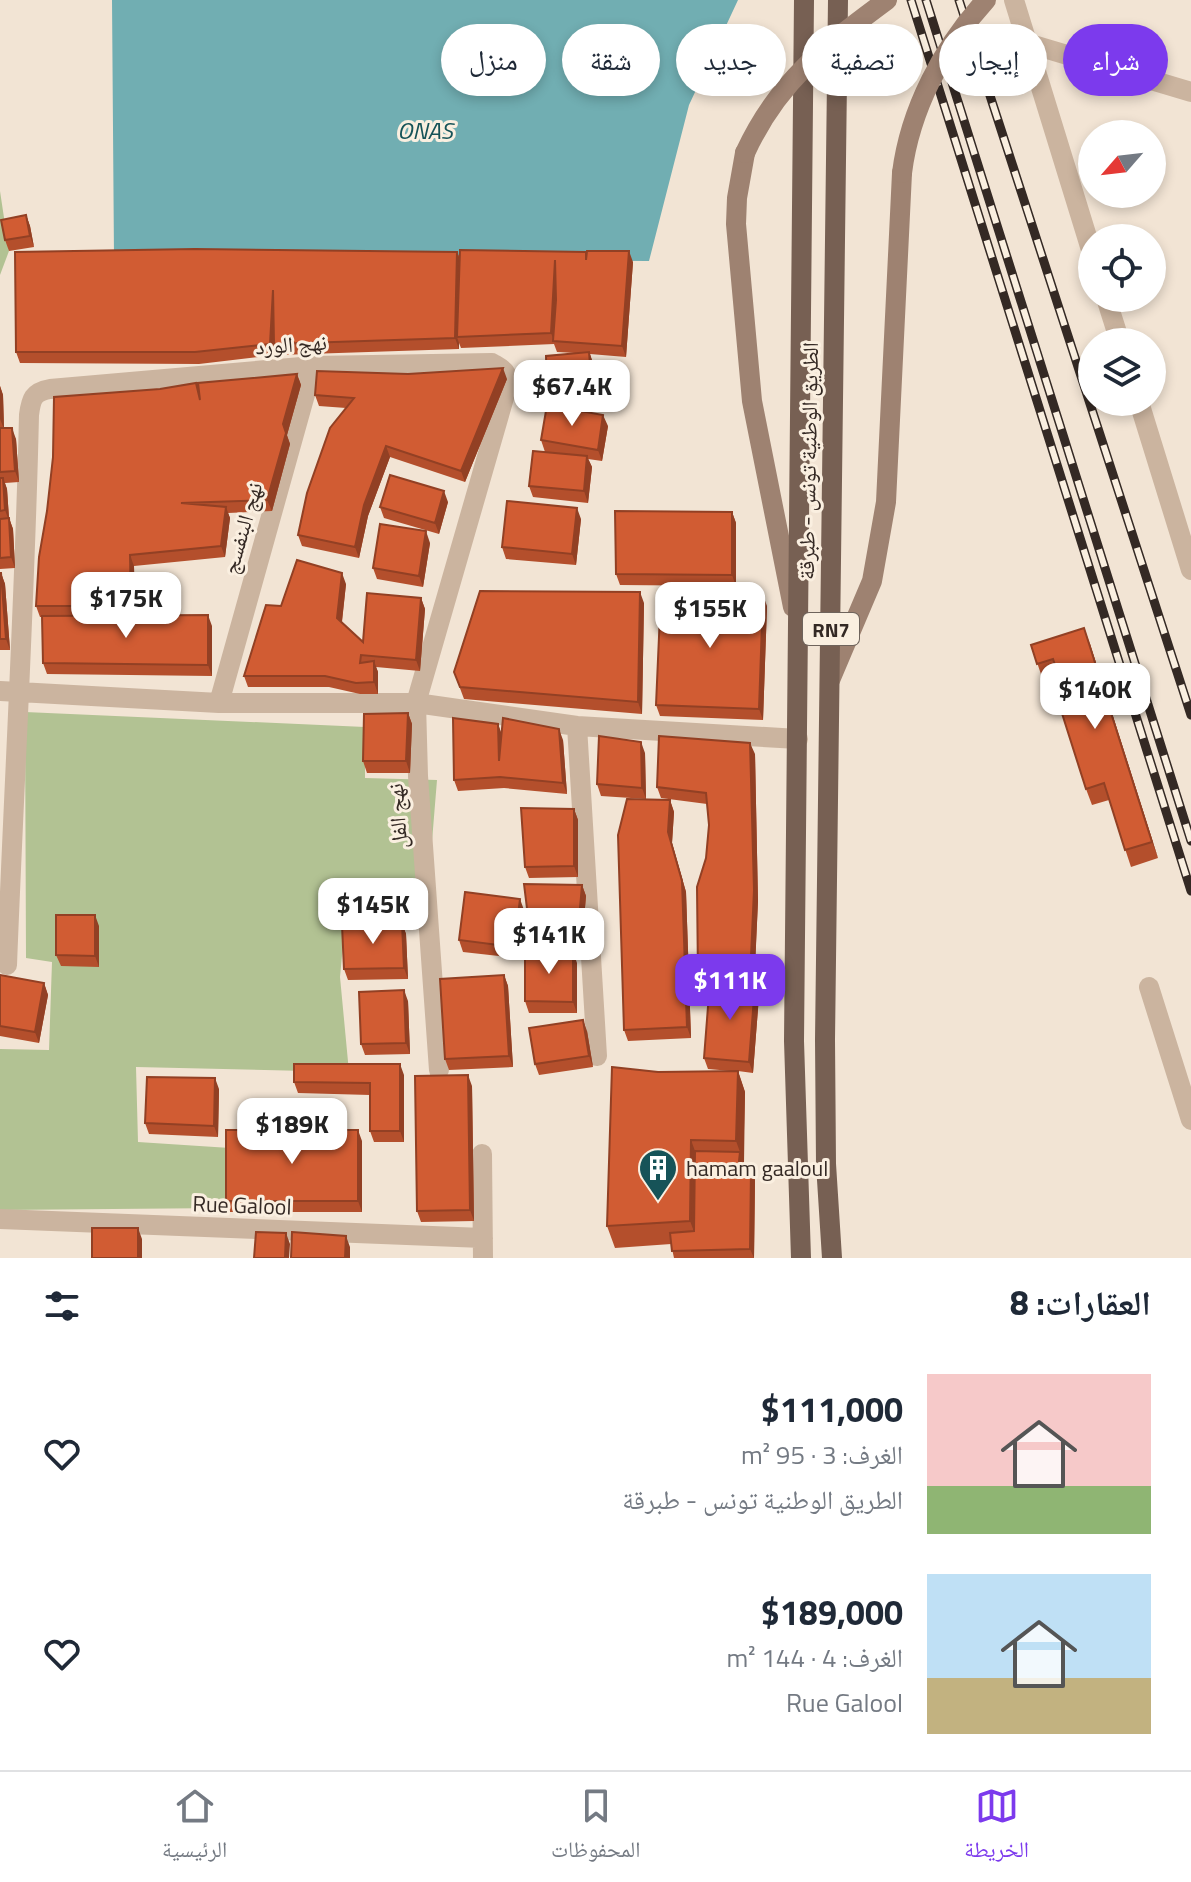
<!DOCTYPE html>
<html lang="ar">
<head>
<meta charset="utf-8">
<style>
	:root { --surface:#fff; --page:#f2f2f3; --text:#1f2937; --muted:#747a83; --line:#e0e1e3; --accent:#7c3aed }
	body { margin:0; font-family:"Titillium Web","Noto Naskh Arabic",sans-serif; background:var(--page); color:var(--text); direction:rtl; height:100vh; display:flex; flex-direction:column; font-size:30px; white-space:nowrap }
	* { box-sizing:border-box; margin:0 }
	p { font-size:26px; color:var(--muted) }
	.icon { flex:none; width:44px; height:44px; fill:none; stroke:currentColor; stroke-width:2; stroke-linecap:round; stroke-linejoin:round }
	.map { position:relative; height:1258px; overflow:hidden; direction:ltr }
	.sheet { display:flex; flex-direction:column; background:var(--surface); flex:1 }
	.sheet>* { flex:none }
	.banner { position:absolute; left:24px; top:24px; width:1144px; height:72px; direction:rtl; display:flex; gap:16px }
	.needle { width:52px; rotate:242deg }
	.fabs { position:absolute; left:1078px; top:120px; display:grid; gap:16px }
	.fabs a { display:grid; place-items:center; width:88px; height:88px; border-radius:50%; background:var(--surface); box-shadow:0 4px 12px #0003; font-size:40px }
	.price { position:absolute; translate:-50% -68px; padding:0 18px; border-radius:16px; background:#fff; color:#222; font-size:26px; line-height:52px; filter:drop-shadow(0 2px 4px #0008) }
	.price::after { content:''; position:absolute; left:50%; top:48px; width:24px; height:18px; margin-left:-12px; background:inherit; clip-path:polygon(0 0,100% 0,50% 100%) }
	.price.on { background:var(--accent); color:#fff }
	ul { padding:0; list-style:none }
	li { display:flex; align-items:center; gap:24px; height:200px; padding:0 40px }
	li span { display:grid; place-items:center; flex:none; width:224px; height:160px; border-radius:0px; color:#555 }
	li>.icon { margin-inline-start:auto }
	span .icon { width:96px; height:96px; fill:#fffc; stroke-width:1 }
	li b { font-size:34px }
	h2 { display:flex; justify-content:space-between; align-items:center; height:96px; padding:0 40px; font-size:34px }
	.tag { padding:0 28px; border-radius:36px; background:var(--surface); box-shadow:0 4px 12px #0003; font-size:28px; line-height:72px }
	.tag.on { background:var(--accent); color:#fff }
	.dock { display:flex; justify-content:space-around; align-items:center; height:112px; border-top:2px solid var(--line); background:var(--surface); font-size:22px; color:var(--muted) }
	.dock a { display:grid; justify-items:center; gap:4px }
	.dock .on { color:var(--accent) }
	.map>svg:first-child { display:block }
	.green { fill:#b2c293 }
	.water { fill:#71aeb2 }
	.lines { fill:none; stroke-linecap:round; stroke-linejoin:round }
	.street { stroke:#cbb49f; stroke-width:20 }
	.secondary { stroke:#9e8271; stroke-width:20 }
	.primary { stroke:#776053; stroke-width:20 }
	.rail-casing { stroke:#342924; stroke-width:9 }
	.rail { stroke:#faefe0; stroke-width:6; stroke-dasharray:18; stroke-linecap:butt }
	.secondary-bridge { stroke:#9e8271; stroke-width:20 }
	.wall { fill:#b44f2c }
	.shaded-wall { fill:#924024 }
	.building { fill:#d15c33; stroke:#924024; stroke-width:2 }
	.labels { text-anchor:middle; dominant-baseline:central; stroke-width:6; stroke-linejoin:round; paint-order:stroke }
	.shield { fill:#faefe0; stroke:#6f645c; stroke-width:2 }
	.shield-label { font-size:20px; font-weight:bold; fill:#342924 }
	.street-label { font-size:22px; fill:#342924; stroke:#faefe0 }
	.poi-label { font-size:22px; fill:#342924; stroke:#faefe0; text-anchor:start }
	.water-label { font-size:24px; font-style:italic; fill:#165358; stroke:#faefe0 }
</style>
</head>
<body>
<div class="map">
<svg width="1191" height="1258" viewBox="0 0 1191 1258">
	<rect width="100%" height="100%" fill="#f2e4d4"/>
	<path class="green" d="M0 191 9 251 0 275Z
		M25 712 365 727V778L437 780 425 927 345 924 340 977 349 1072 136 1067 138 1142 230 1148 225 1208 0 1210V1049L49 1050 52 962 26 958Z"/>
	<path class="water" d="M112 0H738L689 105 649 261 114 258Z"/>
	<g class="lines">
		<path class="street" d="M1014 0 1092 253
			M1027 43 1191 92
			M1106 298 1120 342
			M1139 402 1191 570
			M0 691 219 703H416L577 726 798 739
			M219 703 313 366
			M577 726 597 1056
			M7 965C14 782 25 599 29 415 31 399 33 392 50 389L313 366 492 363C502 369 508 371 508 384L416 703 418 776 439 1070
			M1149 987 1191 1120
			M482 1154 483 1258
			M0 1219 483 1238"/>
		<path class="secondary" d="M745 153 737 198 736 224 752 401 793 607
			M830 680 872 581 886 502 902 173"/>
		<path class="primary" d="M801 1258 794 1041 804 0
			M832 1258 826 1164 825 1040 838 0"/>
		<defs>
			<path id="rail" d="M911 0 1191 891
				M926 0 1191 841
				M959 0 1191 715"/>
		</defs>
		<use href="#rail" class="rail-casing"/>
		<use href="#rail" class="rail"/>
		<path class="secondary-bridge" d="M745 153C778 81 825 46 887 0
			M902 173C910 109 943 47 986 0"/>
	</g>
	<path class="wall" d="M26 215 30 226 34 247 9 251 5 240Z
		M457 252 460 258 587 255 633 262 626 357 590 354 593 363 596 399 551 403 547 392 575 353 557 352 554 344 461 348 459 343V349L278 355 275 347 274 355 199 364 20 363 16 352Z
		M297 374 301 385 287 435 290 444 272 511 228 513 230 518 225 557 134 566 135 615 212 626V676L47 674 43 663 42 617H40L36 606 160 389 196 383 199 390Z
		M507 379 465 482 390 457 368 516 359 558 302 546 298 535 346 408 319 406 315 395Z
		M0 386 3 395 4 428 16 439 19 482 5 483 7 489 9 518 13 529 15 568 0 569Z
		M608 426 602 461 588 459 592 467 588 503 533 497 529 486 545 452 541 440Z
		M448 502 439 534 384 518 380 507Z
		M732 512 736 523V586L620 585 616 574Z
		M581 519 576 565 506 559 502 547Z
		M430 543 423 587 377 579 373 568Z
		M0 573H1L5 584 10 650H0Z
		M346 584 342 622 363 642 421 598 425 609 420 671 376 667 378 672V694H360L329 687H248L244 676 281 606Z
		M644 603 642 714 464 699 454 672Z
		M767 606 763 720 660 716 656 705Z
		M1090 644 1158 858 1131 867 1109 800 1092 805 1086 789 1067 702 1058 675 1043 680 1031 645Z
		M408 713 412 724 410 773H367L363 761Z
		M498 724 501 733 563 740 567 794 504 788 458 791 454 780Z
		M645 753 646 799 601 796 597 784Z
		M755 754 758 901 754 985 759 996 753 1073 738 1071 745 1092 743 1169H751L755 1180 754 1258H674L671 1244 615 1248 607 1226 658 1072 731 1071 708 1069 704 1058 709 988H702L698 976 709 825 707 804 661 798 657 787Z
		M670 800 674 812 672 843 686 892 691 1038 628 1041 624 1030Z
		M574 809 578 820V877L529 878 525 867Z
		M582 885 586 896 582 942 534 944 530 933Z
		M524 910 518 958 463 952 459 940Z
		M402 923 406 934 408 979 348 980 344 969Z
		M99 926V967L61 966 56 955Z
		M577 963V1013H529L525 1001Z
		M0 975 44 983 48 995 39 1043 0 1036Z
		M504 975 508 986 513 1067 449 1070 445 1059Z
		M408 1001 410 1054 365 1055 361 1044Z
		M587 1031 593 1067 539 1075 535 1064Z
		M404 1075V1142H374L370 1131V1095L298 1093 294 1082Z
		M472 1086 474 1221 421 1222 417 1211Z
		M219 1089 218 1137 149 1134 145 1123Z
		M362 1141V1212H230L226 1201Z"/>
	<path class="shaded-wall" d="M26 215 30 226 34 247 30 236Z
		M629 251 633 262 626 357 622 346Z
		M457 252 461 263 457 337 459 343V349L455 338Z
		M555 260 559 271 554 341 551 333Z
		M273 290 274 344 275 347 274 355 270 344Z
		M589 352 593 363 596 399 592 388Z
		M503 368 507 379 465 482 461 471Z
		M297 374 301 385 287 435 283 424Z
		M0 386 3 395 4 429 0 419Z
		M603 415 608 426 602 461 598 450Z
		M12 428 16 439 19 482 15 471Z
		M286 433 290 444 272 511 267 500Z
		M386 446 390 457 368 516 359 558 355 547 364 505Z
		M587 456 592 467 588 503 584 491Z
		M3 478 7 489 9 518 13 529 15 568 11 557 9 521 5 510Z
		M444 491 448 502 439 534 435 523Z
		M226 507 230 518 225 557 221 546Z
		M577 508 581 519 576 565 572 554Z
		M732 512 736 523V586L732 575Z
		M426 531 430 543 423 587 419 576Z
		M130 555 134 566 135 617 131 606Z
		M1 573 5 584 10 650 6 639Z
		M342 573 346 584 341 629 337 618Z
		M640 592 644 603 642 714 638 702Z
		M763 595 767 606 763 720 759 709Z
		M421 598 425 609 420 671 416 660Z
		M208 615 212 626V676L208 665Z
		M1084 628 1090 644 1158 858 1152 842Z
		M374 661 378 672V694L374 682Z
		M408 713 412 724 410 773 406 761Z
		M498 724 502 735 499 761Z
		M559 729 563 740 567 794 563 783Z
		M641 742 645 753 646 799 642 788Z
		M750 743 755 754 758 901 754 990 750 979Z
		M670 800 674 812 672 843 686 892 691 1038 687 1027 668 832Z
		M574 809 578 820V877L574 866Z
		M582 885 586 896 582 942 578 931Z
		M520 899 524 910 518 958 514 947Z
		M95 915 99 926V967L95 956Z
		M402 923 406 934 408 979 404 968Z
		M573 951 577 963V1013L573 1002Z
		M504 975 508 986 513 1067 509 1056Z
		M44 983 48 995 39 1043 35 1032Z
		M755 985 759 996 753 1073 749 1062Z
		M404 990 408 1001 410 1054 406 1043Z
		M583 1020 587 1031 593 1067 589 1056Z
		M400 1064 404 1075V1142L400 1131Z
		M738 1071 745 1092 744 1163 742 1181 738 1170 740 1152 736 1141Z
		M468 1075 472 1086 474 1221 470 1210Z
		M215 1078 219 1089 218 1137 214 1126Z
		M358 1130 362 1141V1212L358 1201Z
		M691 1140 699 1162 698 1242 690 1221Z
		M751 1169 755 1180 754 1258 750 1249Z
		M138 1228 142 1239V1258H138Z
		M286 1233 290 1244 289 1258H285Z
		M346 1236 350 1247V1258H345Z"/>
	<path class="building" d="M26 215 30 236 5 240 1 220Z
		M195 249 457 252 455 338 274 344 273 290 270 344 195 352H16L15 252Z
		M460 250 586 252V260L587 251H629L622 346 553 341 556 300 555 260 551 333 457 337Z
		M589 352 592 388 547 392 546 356Z
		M503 368 461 471 386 446 364 505 355 547 298 535 307 493 330 428 354 398 315 395 317 371 408 374Z
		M297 374 283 424 286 433 267 500 181 503 226 507 221 546 130 555 131 606H36L39 557 47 511 53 457 54 397 160 389 196 383 200 400 198 383Z
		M547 405 603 415 598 450 541 440Z
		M0 428H12L15 471 0 472Z
		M533 451 587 456 584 491 529 486Z
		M390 475 444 491 435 523 380 507Z
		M0 478H3L5 510 0 511Z
		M507 501 577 508 572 554 502 547Z
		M615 511 732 512V575L616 574Z
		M9 518 11 557 0 558V519Z
		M380 524 426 531 419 576 373 568Z
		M297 560 342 573 337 618 363 642 367 593 421 598 416 660 361 655 360 663 374 661V682L356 683 325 676H244L266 605 281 606Z
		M0 573H1L6 639H0Z
		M480 591 640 592 638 702 460 687 454 672Z
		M661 591 763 595 759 709 656 705Z
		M208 615V665L43 663 42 616Z
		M1084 628 1152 842 1125 850 1104 783 1086 789 1059 704 1067 702 1053 659 1037 664 1031 645Z
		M408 713 406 761H363L364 714Z
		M453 718 498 724 499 761 503 718 559 729 563 783 500 777 454 780Z
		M599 736 641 742 642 788 597 784Z
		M659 736 750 743 754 890 750 979 698 976 697 887 706 858 709 825 706 793 657 787Z
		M627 799 670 800 668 832 682 881 687 1027 624 1030 618 835Z
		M521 808 574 809V866L525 867Z
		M524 884 582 885 578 931 530 933Z
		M465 892 520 899 514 947 459 940Z
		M56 915H95V956L56 955Z
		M402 923 404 968 344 969 342 925Z
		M525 951H573V1002L525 1001Z
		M0 975 44 983 35 1032 0 1026Z
		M504 975 509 1056 445 1059 440 979Z
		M710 981 755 985 749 1062 704 1058Z
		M404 990 406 1043 361 1044 359 992Z
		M583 1020 589 1056 535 1064 529 1028Z
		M294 1064H400V1131H370V1083L294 1082Z
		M612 1067 658 1072 738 1071 736 1141 691 1140 690 1221 607 1226Z
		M468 1075 470 1210 417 1211 415 1076Z
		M147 1077 215 1078 214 1126 145 1123Z
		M226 1130H358V1201H226Z
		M695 1151 740 1152 738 1170 751 1169 750 1249 672 1251 670 1233 694 1231Z
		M92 1228H138V1258H92Z
		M256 1232 286 1233 285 1258H254Z
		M292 1232 346 1236 345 1258H291Z"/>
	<defs>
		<symbol id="building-pin" viewBox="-11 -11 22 30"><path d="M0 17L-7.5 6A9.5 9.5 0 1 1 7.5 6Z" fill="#165358" stroke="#faefe0"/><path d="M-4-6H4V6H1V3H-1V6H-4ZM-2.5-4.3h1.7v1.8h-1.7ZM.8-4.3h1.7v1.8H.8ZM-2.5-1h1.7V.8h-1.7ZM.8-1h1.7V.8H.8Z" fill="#fff"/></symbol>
	</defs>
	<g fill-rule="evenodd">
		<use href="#building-pin" x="636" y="1146" width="44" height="60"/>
	</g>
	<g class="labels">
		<rect class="shield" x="803" y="613" width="56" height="32" rx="6"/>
		<g class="shield-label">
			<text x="831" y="629">RN7</text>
		</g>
		<g class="street-label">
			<text transform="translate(291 344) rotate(-4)">نهج الورد</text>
			<text transform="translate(808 461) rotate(-89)">الطريق الوطنية تونس - طبرقة</text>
			<text transform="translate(242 528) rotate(-74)">نهج البنفسج</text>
			<text transform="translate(397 816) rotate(-94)">نهج الفل</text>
			<text transform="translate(242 1205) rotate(2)">Rue Galool</text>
		</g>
		<g class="poi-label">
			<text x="686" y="1168">hamam gaaloul</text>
		</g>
		<g class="water-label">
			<text x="425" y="130">ONAS</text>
		</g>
	</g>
</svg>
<div class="fabs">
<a><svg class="needle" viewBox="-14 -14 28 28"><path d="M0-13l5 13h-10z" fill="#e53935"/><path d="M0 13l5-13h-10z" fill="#747a83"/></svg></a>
<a><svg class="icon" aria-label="locate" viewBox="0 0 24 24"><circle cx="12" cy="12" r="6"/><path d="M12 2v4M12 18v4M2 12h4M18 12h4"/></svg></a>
<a><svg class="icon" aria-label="layers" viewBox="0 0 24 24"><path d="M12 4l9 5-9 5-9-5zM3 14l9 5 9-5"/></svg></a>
</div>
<b class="price" style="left:572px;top:428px">$67.4K</b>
<b class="price" style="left:126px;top:640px">$175K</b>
<b class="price" style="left:710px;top:650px">$155K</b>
<b class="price" style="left:1095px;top:731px">$140K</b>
<b class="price" style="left:373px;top:946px">$145K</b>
<b class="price" style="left:549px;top:976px">$141K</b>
<b class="price on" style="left:730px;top:1022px">$111K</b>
<b class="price" style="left:292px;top:1166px">$189K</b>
<div class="banner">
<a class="tag on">شراء</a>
<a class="tag">إيجار</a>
<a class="tag">تصفية</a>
<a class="tag">جديد</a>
<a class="tag">شقة</a>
<a class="tag">منزل</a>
</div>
</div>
<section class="sheet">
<h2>العقارات: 8<svg class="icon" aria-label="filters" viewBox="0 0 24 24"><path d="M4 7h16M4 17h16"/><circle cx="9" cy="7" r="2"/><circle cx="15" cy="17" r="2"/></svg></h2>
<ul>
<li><span style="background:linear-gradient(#f6c9c9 70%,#8fb573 0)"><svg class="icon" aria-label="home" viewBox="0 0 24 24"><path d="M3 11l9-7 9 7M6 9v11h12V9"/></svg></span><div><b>$111,000</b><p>الغرف: 3 · 95 m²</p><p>الطريق الوطنية تونس - طبرقة</p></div><svg class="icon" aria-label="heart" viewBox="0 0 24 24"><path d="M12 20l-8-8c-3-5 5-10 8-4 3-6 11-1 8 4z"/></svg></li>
<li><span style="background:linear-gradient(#bfe0f5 65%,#c2b280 0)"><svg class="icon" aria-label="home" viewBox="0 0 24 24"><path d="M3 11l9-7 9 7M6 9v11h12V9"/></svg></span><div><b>$189,000</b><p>الغرف: 4 · 144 m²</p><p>Rue Galool</p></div><svg class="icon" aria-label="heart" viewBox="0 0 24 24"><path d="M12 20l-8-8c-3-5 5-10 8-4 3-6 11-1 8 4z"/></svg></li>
</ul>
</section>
<nav class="dock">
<a class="on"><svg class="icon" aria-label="map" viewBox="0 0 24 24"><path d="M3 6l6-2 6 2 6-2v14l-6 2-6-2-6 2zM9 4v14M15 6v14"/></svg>الخريطة</a>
<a><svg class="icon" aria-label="saved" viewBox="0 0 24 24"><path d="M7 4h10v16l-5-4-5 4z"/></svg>المحفوظات</a>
<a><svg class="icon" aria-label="home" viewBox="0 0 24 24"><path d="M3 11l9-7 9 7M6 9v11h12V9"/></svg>الرئيسية</a>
</nav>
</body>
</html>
